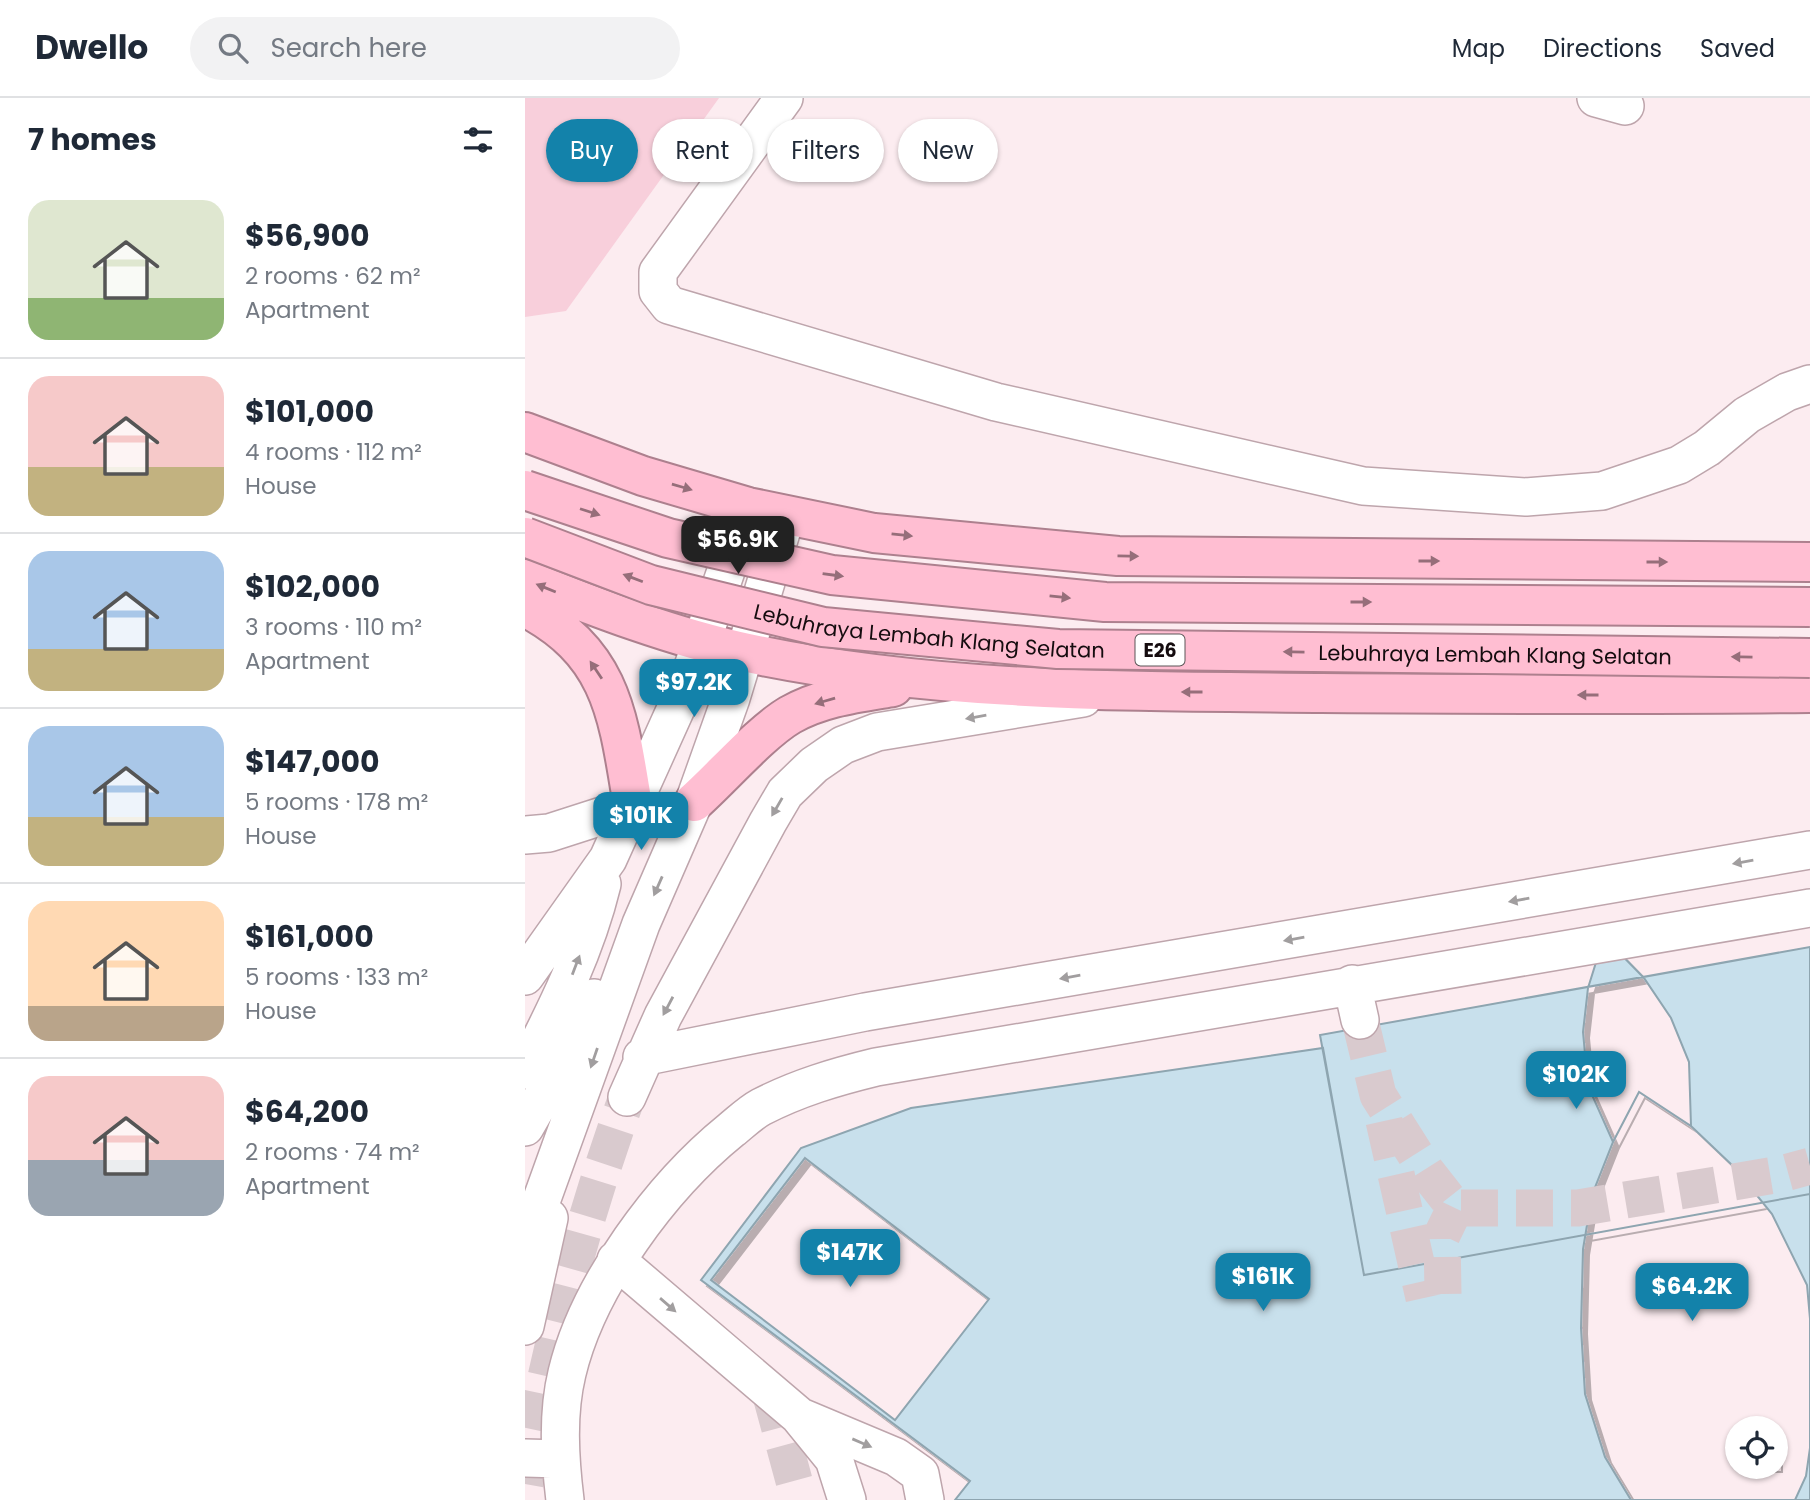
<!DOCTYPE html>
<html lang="en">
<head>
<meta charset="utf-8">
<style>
	:root { --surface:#fff; --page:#f2f2f3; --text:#1f2937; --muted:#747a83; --line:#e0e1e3; --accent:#1382aa }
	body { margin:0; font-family:Poppins,sans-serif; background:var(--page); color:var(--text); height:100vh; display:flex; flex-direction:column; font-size:26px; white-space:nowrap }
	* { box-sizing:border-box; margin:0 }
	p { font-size:23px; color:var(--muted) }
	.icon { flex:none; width:38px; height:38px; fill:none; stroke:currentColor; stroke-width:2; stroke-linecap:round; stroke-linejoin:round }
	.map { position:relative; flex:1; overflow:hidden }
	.sheet { display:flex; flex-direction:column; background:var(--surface); width:525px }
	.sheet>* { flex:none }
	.hud { position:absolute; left:21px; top:21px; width:665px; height:63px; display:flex; gap:14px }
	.tools { position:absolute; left:1200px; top:1318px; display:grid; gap:14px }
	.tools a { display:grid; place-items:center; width:63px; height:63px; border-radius:50%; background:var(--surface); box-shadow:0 2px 5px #0004; font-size:35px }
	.price { position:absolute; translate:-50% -60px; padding:0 16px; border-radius:14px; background:var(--accent); color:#fff; font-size:23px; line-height:46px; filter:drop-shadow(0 2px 4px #0008) }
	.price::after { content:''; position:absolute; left:50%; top:42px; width:21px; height:16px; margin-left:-10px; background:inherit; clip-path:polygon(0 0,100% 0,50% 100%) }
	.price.selected { background:#222; color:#fff }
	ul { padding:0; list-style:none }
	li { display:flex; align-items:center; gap:21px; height:175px; padding:0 28px }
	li+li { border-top:2px solid var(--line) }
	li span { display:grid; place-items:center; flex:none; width:196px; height:140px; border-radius:21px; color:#555 }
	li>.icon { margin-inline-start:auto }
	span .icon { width:84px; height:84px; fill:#fffc; stroke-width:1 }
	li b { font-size:30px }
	h2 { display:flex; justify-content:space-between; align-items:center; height:84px; padding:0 28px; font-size:30px }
	.tag { padding:0 24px; border-radius:32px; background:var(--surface); box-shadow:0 2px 5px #0004; font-size:24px; line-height:63px }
	.tag.selected { background:var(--accent); color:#fff }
	header { display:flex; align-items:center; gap:42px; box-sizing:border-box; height:98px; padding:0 35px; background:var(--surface); border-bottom:2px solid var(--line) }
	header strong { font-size:33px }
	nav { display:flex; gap:38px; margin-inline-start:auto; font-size:24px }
	.search { width:490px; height:63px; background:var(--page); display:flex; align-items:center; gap:18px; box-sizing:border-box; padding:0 24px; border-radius:38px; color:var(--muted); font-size:26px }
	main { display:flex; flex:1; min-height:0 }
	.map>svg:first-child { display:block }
	.green { fill:#f8cfdb }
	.building { fill:#c8e0ec; stroke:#8ea5b0; stroke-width:2; fill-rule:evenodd; filter:url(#shadow) }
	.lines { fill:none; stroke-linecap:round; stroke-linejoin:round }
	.minor-tunnel { stroke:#d9cace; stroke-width:37; stroke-dasharray:37 18; stroke-linecap:butt }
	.minor-casing { stroke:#bea5ac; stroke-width:40 }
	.highway-casing { stroke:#ad808e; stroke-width:42 }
	.minor { stroke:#fff; stroke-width:37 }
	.highway { stroke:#ffbed2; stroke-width:38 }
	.highway-bridge-casing { stroke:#ad808e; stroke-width:42; stroke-linecap:butt }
	.highway-bridge { stroke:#ffbed2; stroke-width:38 }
	.oneway { fill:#966e7a }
	.oneway2 { fill:#a19e9f }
	.labels { text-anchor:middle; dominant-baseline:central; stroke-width:7; stroke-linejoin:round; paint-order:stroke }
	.shield { fill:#fff; stroke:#5b5557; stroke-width:2 }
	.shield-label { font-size:19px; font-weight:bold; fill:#150c0f }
	.street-label { font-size:21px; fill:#150c0f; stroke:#fff }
</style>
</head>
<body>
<header>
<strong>Dwello</strong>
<div class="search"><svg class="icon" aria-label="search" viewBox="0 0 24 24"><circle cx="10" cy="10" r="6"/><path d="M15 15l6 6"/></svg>Search here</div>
<nav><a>Map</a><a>Directions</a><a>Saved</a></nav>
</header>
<main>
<section class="sheet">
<h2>7 homes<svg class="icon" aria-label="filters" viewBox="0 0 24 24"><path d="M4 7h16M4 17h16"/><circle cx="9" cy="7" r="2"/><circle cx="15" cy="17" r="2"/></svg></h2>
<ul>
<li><span style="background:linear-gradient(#dfe7d0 70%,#8fb573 0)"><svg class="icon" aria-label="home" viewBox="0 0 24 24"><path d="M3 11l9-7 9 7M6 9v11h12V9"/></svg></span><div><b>$56,900</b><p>2 rooms · 62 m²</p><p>Apartment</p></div></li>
<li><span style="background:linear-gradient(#f6c9c9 65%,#c2b280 0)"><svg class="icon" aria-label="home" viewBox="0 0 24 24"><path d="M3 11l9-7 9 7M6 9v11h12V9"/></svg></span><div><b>$101,000</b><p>4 rooms · 112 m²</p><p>House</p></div></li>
<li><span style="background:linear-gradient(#a9c7e8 70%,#c2b280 0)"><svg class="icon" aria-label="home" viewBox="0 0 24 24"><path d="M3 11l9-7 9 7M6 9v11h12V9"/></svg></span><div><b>$102,000</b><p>3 rooms · 110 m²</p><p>Apartment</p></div></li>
<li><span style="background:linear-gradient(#a9c7e8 65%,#c2b280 0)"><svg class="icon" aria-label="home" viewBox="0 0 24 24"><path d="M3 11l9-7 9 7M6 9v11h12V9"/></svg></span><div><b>$147,000</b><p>5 rooms · 178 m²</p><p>House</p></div></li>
<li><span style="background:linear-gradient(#ffd9b3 75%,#b9a48a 0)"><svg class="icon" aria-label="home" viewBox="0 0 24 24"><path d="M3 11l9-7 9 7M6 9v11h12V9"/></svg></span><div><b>$161,000</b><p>5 rooms · 133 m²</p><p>House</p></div></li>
<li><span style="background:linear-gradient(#f6c9c9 60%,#9aa5b1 0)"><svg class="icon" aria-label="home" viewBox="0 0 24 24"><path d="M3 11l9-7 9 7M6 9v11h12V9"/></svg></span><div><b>$64,200</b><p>2 rooms · 74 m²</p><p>Apartment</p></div></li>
</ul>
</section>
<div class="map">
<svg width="1285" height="1402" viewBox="0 0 1285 1402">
	<defs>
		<filter id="shadow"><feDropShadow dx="6" dy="6" stdDeviation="0" flood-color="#0004"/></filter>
	</defs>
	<rect width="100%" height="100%" fill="#fcecf0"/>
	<path class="green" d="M0 0H194L41 213 0 219Z"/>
	<path class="building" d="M1079 839 1119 880 1146 920 1164 964 1166 1028 1114 994 1088 1044 1063 988 1058 934 1063 890Z
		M1285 849V1096L839 1177 795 937Z
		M798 950 839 1177 1285 1096V1402H430L445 1383 176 1182 276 1050 386 1010ZM1213 1330H1251V1368H1213Z
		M1114 994 1166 1028 1209 1069 1247 1116 1282 1187 1285 1221V1350L1281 1378 1270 1402H1106L1080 1359 1060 1296 1056 1230 1058 1151 1067 1097 1088 1044ZM1213 1330H1251V1368H1213Z
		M280 1060 464 1201 370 1322 186 1182Z"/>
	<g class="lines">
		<path class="minor-tunnel" d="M835 922 853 997 901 1073 930 1110H1053L1256 1076 1285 1068
			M859 1023 899 1200
			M918 1196 917 1137 930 1110
			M245 1294 271 1390
			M0 1386C23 1254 56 1126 102 999"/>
		<defs>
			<path id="minor" d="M259 0 133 174V193L144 207 471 304 838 388 1001 399 1077 393 1154 367 1182 350 1222 317 1262 294 1285 286
				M1071 0 1100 8
				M0 737 24 735 108 708
				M0 878 83 761 162 586 223 409
				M827 886 835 922
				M117 959 340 914 1285 752
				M0 972C31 912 61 852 77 786
				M102 999 138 918 243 724 260 695 289 667 318 647 352 634 558 600
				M0 1029 46 949 69 900
				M0 1148 116 826 169 704 206 600 261 418
				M91 1162 274 1318 309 1361 322 1402
				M0 1228 24 1120
				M278 1320 371 1359 395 1376 400 1402
				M0 1360 35 1361
				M40 1402C35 1361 32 1316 42 1275 63 1187 137 1088 206 1032 216 1024 225 1015 236 1009 273 990 310 979 351 969L1285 810"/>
			<path id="highway" d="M0 334 118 378 223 409 349 435 593 458 1285 464
				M0 481C72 510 148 539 223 555 411 595 604 593 795 595 959 596 1122 597 1285 595
				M0 509C88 555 93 617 108 708
				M169 704C196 680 236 634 265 617 297 599 332 595 368 589"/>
		</defs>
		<use href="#minor" class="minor-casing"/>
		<use href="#highway" class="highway-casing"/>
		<use href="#minor" class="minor"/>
		<use href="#highway" class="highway"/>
		<defs>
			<g id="highway-bridge">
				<path d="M0 392 143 440 307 477 580 504 1285 509"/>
				<path id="s1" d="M0 439 126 487 298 529 533 551 1285 560"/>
			</g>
		</defs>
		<use href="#highway-bridge" class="highway-bridge-casing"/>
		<use href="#highway-bridge" class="highway-bridge"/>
	</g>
	<defs><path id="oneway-solid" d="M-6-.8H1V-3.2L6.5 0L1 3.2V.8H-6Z" transform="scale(1.75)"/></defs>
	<g class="oneway">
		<use href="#oneway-solid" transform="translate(157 389) rotate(16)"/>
		<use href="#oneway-solid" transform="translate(65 414) rotate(18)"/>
		<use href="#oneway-solid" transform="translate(377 437) rotate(6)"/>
		<use href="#oneway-solid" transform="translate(603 458) rotate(1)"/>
		<use href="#oneway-solid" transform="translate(904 463)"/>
		<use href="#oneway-solid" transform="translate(1132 464)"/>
		<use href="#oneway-solid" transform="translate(308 477) rotate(8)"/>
		<use href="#oneway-solid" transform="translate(108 480) rotate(-159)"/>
		<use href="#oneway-solid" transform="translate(21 490) rotate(-158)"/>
		<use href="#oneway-solid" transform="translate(535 499) rotate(6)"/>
		<use href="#oneway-solid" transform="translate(836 504)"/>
		<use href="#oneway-solid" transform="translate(769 554) rotate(-179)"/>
		<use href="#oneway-solid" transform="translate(1217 559) rotate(-179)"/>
		<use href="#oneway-solid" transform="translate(71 572) rotate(-124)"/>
		<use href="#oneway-solid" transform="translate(667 594) rotate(180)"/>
		<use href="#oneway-solid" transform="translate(1063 597) rotate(-180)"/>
		<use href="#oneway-solid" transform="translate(300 603) rotate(164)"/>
	</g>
	<g class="oneway2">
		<use href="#oneway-solid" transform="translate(451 619) rotate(170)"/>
		<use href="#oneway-solid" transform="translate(252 709) rotate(120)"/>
		<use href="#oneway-solid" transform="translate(1218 764) rotate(170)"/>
		<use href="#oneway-solid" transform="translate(133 788) rotate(114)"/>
		<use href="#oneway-solid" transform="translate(994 802) rotate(170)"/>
		<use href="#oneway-solid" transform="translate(769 841) rotate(170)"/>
		<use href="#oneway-solid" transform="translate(51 867) rotate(-69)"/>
		<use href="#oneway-solid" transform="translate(545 879) rotate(170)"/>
		<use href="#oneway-solid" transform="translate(143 908) rotate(118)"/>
		<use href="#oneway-solid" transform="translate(69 960) rotate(109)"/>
		<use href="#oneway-solid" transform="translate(143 1207) rotate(41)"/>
		<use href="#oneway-solid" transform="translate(337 1345) rotate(23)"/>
	</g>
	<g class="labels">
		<rect class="shield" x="610.5" y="536.5" width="49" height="31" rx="5"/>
		<g class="shield-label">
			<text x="635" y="552">E26</text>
		</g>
		<g class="street-label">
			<text stroke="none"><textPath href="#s1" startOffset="418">Lebuhraya Lembah Klang Selatan</textPath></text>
			<text stroke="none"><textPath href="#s1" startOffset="985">Lebuhraya Lembah Klang Selatan</textPath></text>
		</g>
	</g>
</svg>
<div class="tools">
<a><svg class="icon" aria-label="locate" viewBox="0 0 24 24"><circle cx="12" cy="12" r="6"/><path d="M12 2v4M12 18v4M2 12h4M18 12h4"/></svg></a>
</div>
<b class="price selected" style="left:213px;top:478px">$56.9K</b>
<b class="price" style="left:169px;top:621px">$97.2K</b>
<b class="price" style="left:116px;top:754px">$101K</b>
<b class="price" style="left:1051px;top:1013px">$102K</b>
<b class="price" style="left:325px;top:1191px">$147K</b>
<b class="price" style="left:738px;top:1215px">$161K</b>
<b class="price" style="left:1167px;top:1225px">$64.2K</b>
<div class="hud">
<a class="tag selected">Buy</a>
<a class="tag">Rent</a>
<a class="tag">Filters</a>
<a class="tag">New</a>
</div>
</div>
</main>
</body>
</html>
